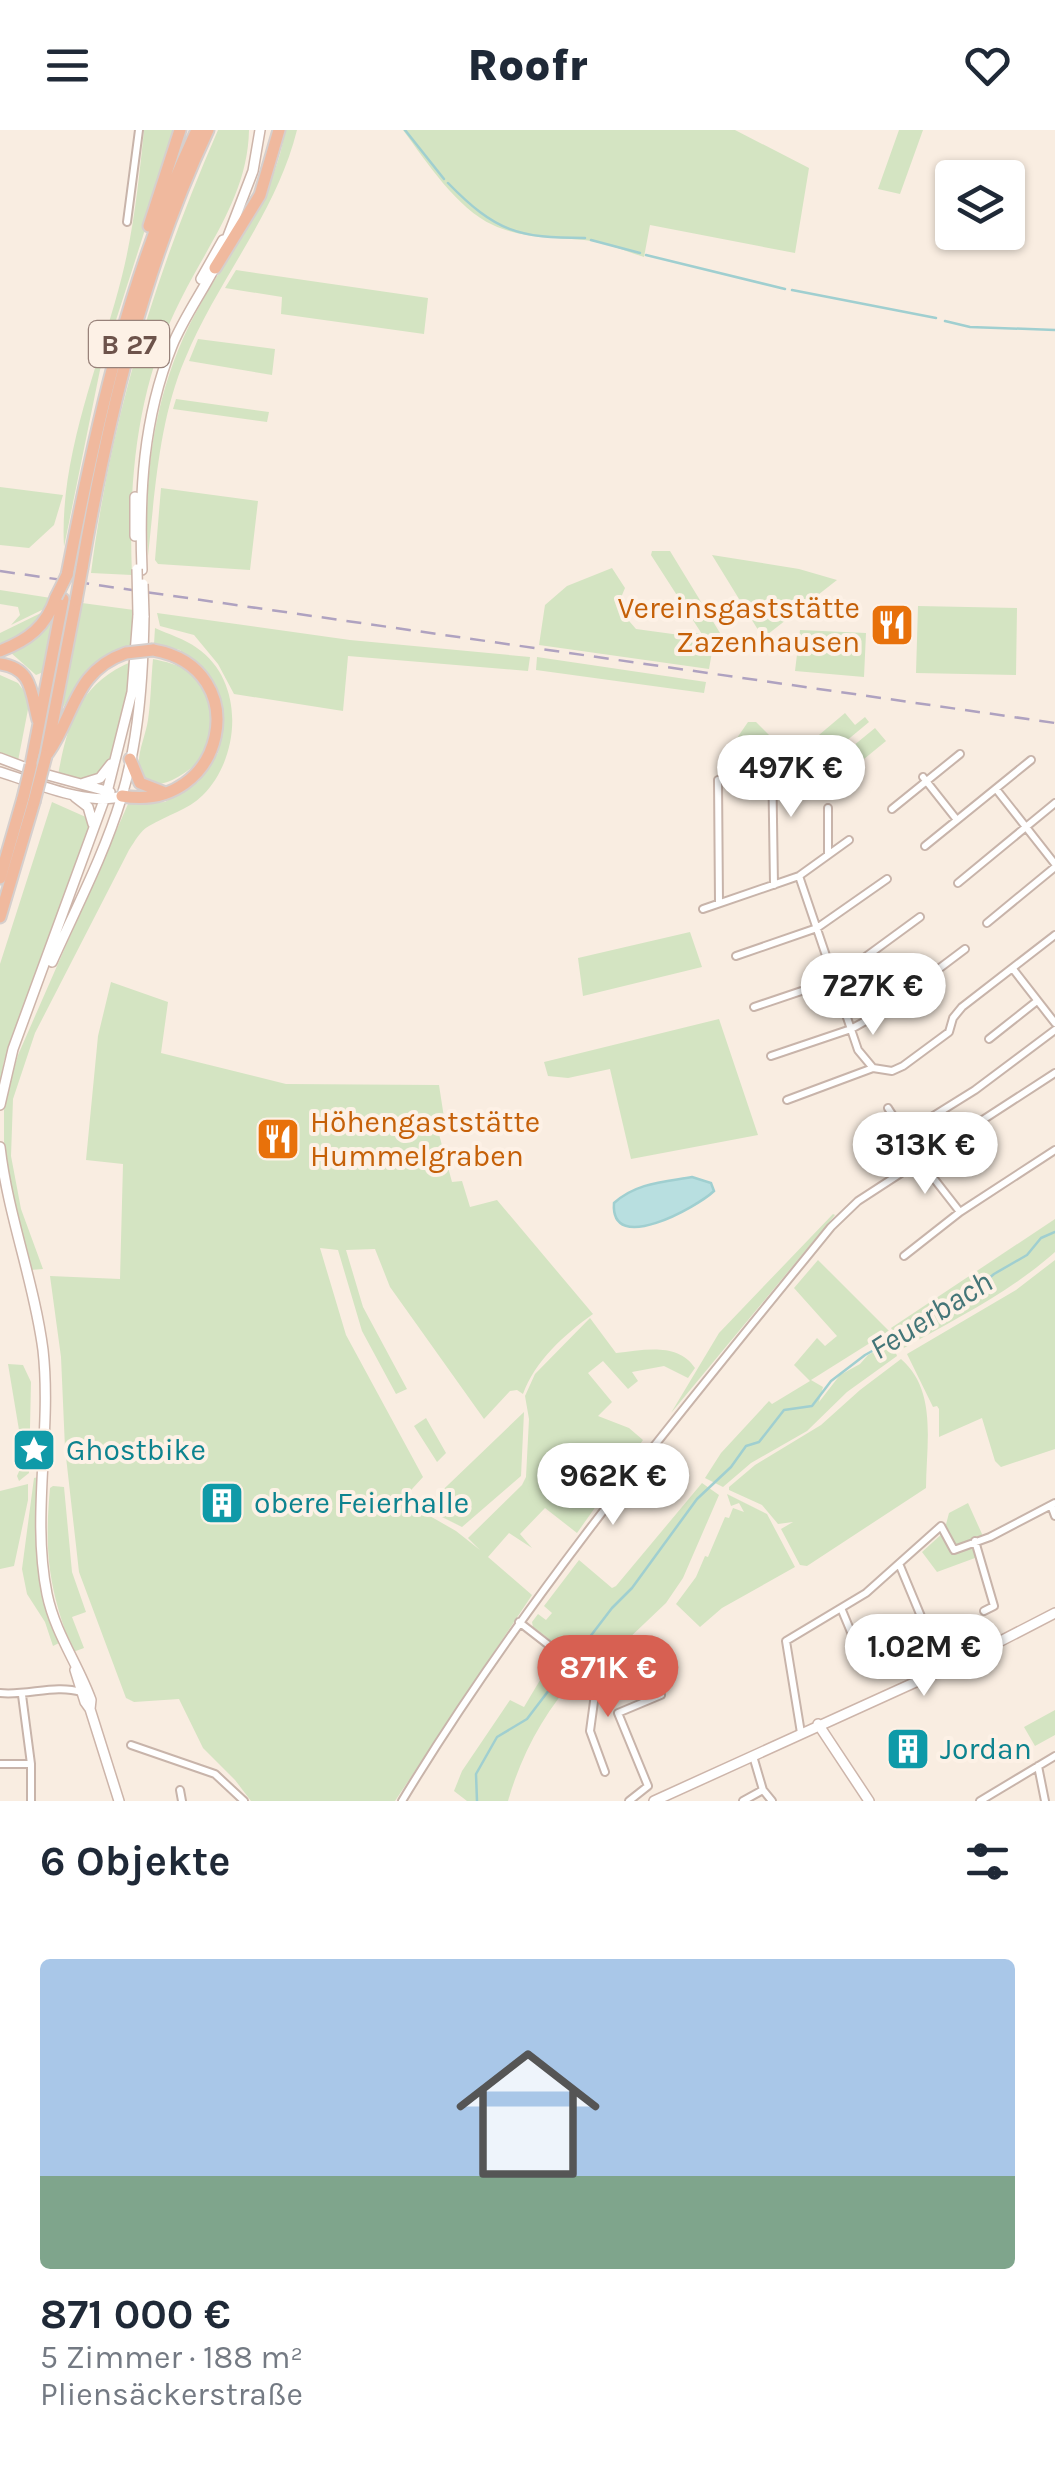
<!DOCTYPE html>
<html lang="de">
<head>
<meta charset="utf-8">
<style>
	:root { --surface:#fff; --page:#f2f2f3; --text:#1f2937; --muted:#747a83; --accent:#d76052 }
	body { margin:0; font-family:Karla,sans-serif; background:var(--page); color:var(--text); height:100vh; display:flex; flex-direction:column; font-size:38px; white-space:nowrap }
	* { box-sizing:border-box; margin:0 }
	p { font-size:32px; color:var(--muted) }
	.icon { flex:none; width:55px; height:55px; fill:none; stroke:currentColor; stroke-width:2; stroke-linecap:round; stroke-linejoin:round }
	.map { position:relative; height:1671px; overflow:hidden }
	.drawer { display:flex; flex-direction:column; background:var(--surface); flex:1 }
	.drawer>* { flex:none }
	.buttons { position:absolute; left:935px; top:30px; display:grid; gap:20px }
	.buttons a { display:grid; place-items:center; width:90px; height:90px; border-radius:10px; background:var(--surface); box-shadow:0 2px 8px #0004; font-size:50px }
	.price { position:absolute; translate:-50% -85px; padding:0 22px; border-radius:35px; background:#fff; color:#222; font-size:32px; line-height:65px; filter:drop-shadow(0 2px 5px #0008) }
	.price::after { content:''; position:absolute; left:50%; top:60px; width:30px; height:22px; margin-left:-15px; background:inherit; clip-path:polygon(0 0,100% 0,50% 100%) }
	.price.active { background:var(--accent); color:#fff }
	ul { padding:0; list-style:none }
	li { display:grid; align-content:center; gap:20px; height:530px; padding:0 40px }
	li span { display:grid; place-items:center; height:310px; border-radius:10px; color:#555 }
	li>.icon { margin-inline-start:auto }
	span .icon { width:180px; height:180px; fill:#fffc; stroke-width:1 }
	li b { font-size:42px }
	h2 { display:flex; justify-content:space-between; align-items:center; height:120px; padding:0 40px; font-size:42px }
	header { display:flex; justify-content:space-between; align-items:center; height:130px; padding:0 40px; background:var(--surface); font-size:45px; font-weight:800 }
	.map>svg:first-child { display:block }
	.green { fill:#d4e4c2 }
	.water { fill:#b8dfe0; stroke:#a0cfd0; stroke-width:2.5 }
	.lines { fill:none; stroke-linecap:round; stroke-linejoin:round }
	.stream { stroke:#a0cfd0; stroke-width:2.5 }
	.minor-casing { stroke:#c8b4aa; stroke-width:10 }
	.secondary-casing { stroke:#cdb5aa; stroke-width:12 }
	.trunk-casing { stroke:#d6cfcd; stroke-width:15 }
	.minor { stroke:#fff; stroke-width:6 }
	.secondary { stroke:#fff; stroke-width:9 }
	.trunk { stroke:#f0b99e; stroke-width:11 }
	.rail { stroke:#afa2c0; stroke-width:2.5; stroke-dasharray:15 10; stroke-linecap:butt }
	.secondary-bridge-casing { stroke:#cdb5aa; stroke-width:12; stroke-linecap:butt }
	.trunk-bridge-casing { stroke:#d6cfcd; stroke-width:15; stroke-linecap:butt }
	.secondary-bridge { stroke:#fff; stroke-width:9 }
	.trunk-bridge { stroke:#f0b99e; stroke-width:11 }
	.labels { text-anchor:middle; dominant-baseline:central; stroke-width:8; stroke-linejoin:round; paint-order:stroke }
	.shield { fill:#fdf1e6; stroke:#98827a; stroke-width:2.5 }
	.shield-label { font-size:28px; font-weight:bold; fill:#6d534b }
	.food-label { font-size:30px; fill:#c56008; stroke:#fdf1e6; text-anchor:end }
	.culture-label { font-size:30px; fill:#0d838f; stroke:#fdf1e6; text-anchor:start }
	.water-label { font-size:32px; font-style:italic; fill:#447678; stroke:#fdf1e6 }
</style>
</head>
<body>
<header><svg class="icon" aria-label="menu" viewBox="0 0 24 24"><path d="M4 6h16M4 12h16M4 18h16"/></svg>Roofr<svg class="icon" aria-label="heart" viewBox="0 0 24 24"><path d="M12 20l-8-8c-3-5 5-10 8-4 3-6 11-1 8 4z"/></svg></header>
<div class="map">
<svg width="1055" height="1671" viewBox="0 0 1055 1671">
	<rect width="100%" height="100%" fill="#f9ede1"/>
	<path class="green" d="M144 0H177L100 240 64 417C59 326 100 233 122 146 134 98 139 49 144 0Z
		M218 0H249C248 64 209 113 181 169 137 255 128 350 132 445L91 443C111 287 155 145 218 0Z
		M285 0H297C276 84 218 149 185 229 159 290 155 361 148 426 143 344 155 260 194 186 225 126 275 70 285 0Z
		M403 0H735L809 38 795 123 650 95 644 127C625 121 604 112 584 110 553 107 523 109 493 95 457 79 426 31 403 0Z
		M899 0H923L900 64 878 59Z
		M236 140 428 168 424 204 281 184 282 167 225 158Z
		M198 209 275 219 272 245 189 231Z
		M176 269 269 282 267 292 173 279Z
		M0 357 63 365 54 395 29 418 0 415Z
		M161 358 258 371 250 440 158 434 155 430Z
		M652 421H670L731 521 709 515 651 425Z
		M712 425 799 439 837 450 763 508Z
		M612 438 625 458 617 477 636 499 680 505 699 503 712 522 709 539 539 515 545 475 567 456Z
		M0 460 51 468 46 478 11 495 20 485 18 477 0 474Z
		M82 473 134 480 133 516C97 529 83 548 62 579Z
		M918 476 1017 478 1016 545 916 543Z
		M47 480 32 499 0 516V503Z
		M157 483 350 510 530 527 528 541 348 526 343 581 234 564 218 534 194 505 160 496Z
		M55 488 46 541 36 545 10 522 37 507Z
		M155 498C168 504 185 509 197 518 245 551 241 627 203 665 188 680 167 685 149 696 140 701 135 711 129 720L35 903 13 969 11 1026 21 1079 43 1139 30 1140 10 1066 4 1012V972L18 925 128 674 165 672 198 652 218 623 223 597 219 567 205 543 180 520 154 514Z
		M800 500 866 503 864 547 795 541Z
		M537 527 706 552 704 563 536 540Z
		M153 529C166 532 178 534 189 542 212 559 219 601 203 626 191 643 142 675 139 635 138 621 146 604 148 590 151 570 151 549 153 529Z
		M133 531 115 616 103 643 83 651 58 645C68 591 80 553 133 531Z
		M0 545 18 553 30 569 18 631 0 625Z
		M845 583 855 595 865 587 869 592 827 627 813 610Z
		M748 592H756L781 617 783 624 731 627 726 624Z
		M875 598 886 611 864 629 853 616Z
		M52 672 88 688 89 702 4 931 0 955V834Z
		M690 802 702 837 583 866 578 828Z
		M111 852 168 872 161 923 286 954 439 955 445 994 437 997 452 1052 462 1051 470 1077 497 1070 593 1184C564 1205 535 1231 523 1264L517 1260 510 1261 484 1289 390 1157 375 1119 346 1120 363 1177 407 1259 396 1264 362 1201 338 1120 320 1118 346 1205 423 1347 402 1370 456 1401 480 1420 468 1408 522 1355 526 1347 529 1289 525 1266 535 1244 590 1188 616 1223C644 1220 678 1212 695 1238L688 1248 664 1236 632 1242 638 1251 628 1259 603 1231 588 1243 612 1272 598 1286 629 1298 643 1310 577 1403 545 1378 520 1404 532 1418 509 1403 488 1427 532 1465 395 1671H251L235 1650 203 1618 179 1569 134 1572 126 1568 79 1442 65 1318 61 1227 50 1146 120 1149 123 1034 86 1030 98 906Z
		M719 889 758 1005 631 1029 610 939 568 948 548 946 544 932Z
		M833 1084 835 1085 671 1283 719 1203Z
		M1055 1089V1122C1009 1163 957 1188 904 1218L891 1198Z
		M818 1130 889 1201 811 1250 823 1257 819 1272 840 1245 860 1234 868 1225 892 1212 897 1226 847 1262 807 1301 751 1333 723 1357 705 1348 721 1323 769 1271 772 1274 810 1251 794 1235 817 1208 825 1216 837 1206 794 1158Z
		M1055 1130V1319L1001 1337 995 1331 982 1288 939 1307V1279L937 1276 933 1277 907 1224 1016 1160Z
		M901 1229C938 1261 926 1315 926 1358L807 1436 800 1435 781 1399 793 1392 778 1394 762 1375 729 1360V1357L755 1335 821 1295 860 1260Z
		M8 1234 23 1235 31 1252 29 1343 19 1351 17 1346 24 1330Z
		M524 1282 521 1346 462 1397 424 1378Z
		M426 1288 446 1323 437 1332 414 1296Z
		M39 1347 52 1495 59 1513 53 1516 45 1492 27 1464 22 1439 34 1348Z
		M702 1353 719 1365 683 1448 666 1473 625 1512 614 1535 606 1542 589 1539 533 1497 532 1492 538 1484 546 1490 552 1483 544 1476 579 1430 612 1458 616 1456Z
		M28 1354V1370L14 1436 0 1439V1361Z
		M53 1356 64 1357 72 1442 86 1482 72 1487 84 1518 73 1522C49 1459 44 1425 50 1358Z
		M727 1364 767 1384 795 1437 722 1478 700 1497 676 1474 696 1447 705 1426 708 1427 725 1387 729 1388 733 1378 744 1382 739 1373 731 1376Z
		M968 1373 982 1404 975 1428 937 1442 922 1422 944 1402 949 1383Z
		M555 1525 578 1544C545 1582 522 1622 508 1671H467L454 1661 462 1641 510 1570 524 1577Z
		M1055 1580V1605L1035 1616 1024 1597Z"/>
	<path class="water" d="M692 1047 711 1053 714 1061C697 1077 610 1126 614 1073 636 1053 663 1052 692 1047Z"/>
	<g class="lines">
		<path class="stream" d="M405 0 444 49
			M448 53C496 102 518 108 585 108
			M591 110 640 123
			M646 125 785 159
			M792 160 936 188
			M945 191 970 197 1055 200
			M573 1529 612 1478 632 1458 697 1369 731 1337 746 1316 759 1312 784 1280 812 1276 831 1251 865 1225 901 1205 933 1178 968 1166 994 1144 1027 1125 1041 1108 1055 1102
			M477 1671 476 1644 497 1607 527 1589 568 1535"/>
		<defs>
			<path id="minor" d="M127 92 139 0
				M772 625 774 755
				M923 647 957 690
				M718 650 719 773
				M996 659 1055 734
				M828 678V725
				M892 679 960 624
				M925 716 1031 630
				M799 746 858 920 873 938 892 941 903 936 949 902 953 888 962 877 1055 805
				M958 753 1055 673
				M703 779 799 746 849 710
				M987 793 1055 737
				M736 826 817 798 887 749
				M1013 839 1055 893
				M754 877 834 850 920 787
				M989 909 1037 871
				M771 926 851 899 880 883 965 819
				M787 970 873 938
				M888 978 928 1041 960 1082
				M906 1003 975 960 1055 900
				M904 1126 960 1082 1055 1020
				M1051 1375 1055 1386
				M975 1411 994 1476 984 1481
				M900 1436 930 1508
				M841 1478 866 1538
				M519 1492 586 1544 595 1564 590 1601 605 1642
				M0 1563C27 1566 56 1554 81 1562
				M22 1565 31 1634V1671
				M801 1603 786 1511 866 1463 941 1396 954 1420 990 1407 1055 1373
				M131 1615 215 1644 244 1671
				M753 1626 763 1660 772 1671
				M0 1634H31
				M1038 1636 1045 1671
				M180 1660 182 1671
				M402 1671C526 1466 680 1283 831 1097L858 1071 1055 943
				M629 1671 648 1656 618 1583 661 1565
				M743 1671 763 1660
				M980 1671 1055 1626"/>
			<path id="secondary" d="M225 114 253 41 260 0
				M201 149 223 110
				M135 406V367
				M142 440C139 363 143 289 172 216 184 187 203 161 217 133
				M0 628 37 642 110 662
				M0 642C33 652 89 677 122 666
				M84 653 100 648 111 634
				M75 667 88 677 93 694
				M52 832C76 778 104 725 121 669 139 610 143 547 144 486
				M0 975 13 919 107 662 132 562 138 485
				M0 1017C8 1086 34 1151 43 1220 52 1301 31 1385 47 1464 55 1503 78 1534 91 1570L90 1579 119 1671
				M75 1540 85 1572 90 1579
				M818 1594 869 1671
				M654 1671 962 1531 1055 1483"/>
			<path id="trunk" d="M149 96 180 0
				M215 138 260 65 279 0
				M82 438C108 287 143 139 208 0
				M67 445C97 289 129 145 197 0
				M0 521C28 510 46 497 56 467
				M0 534C33 538 31 564 38 590
				M48 623C75 585 74 541 126 523
				M46 626 76 471
				M130 629 140 653 163 662
				M31 635 63 469
				M122 666C225 684 257 538 153 520
				M0 748 23 668
				M0 787 34 672"/>
		</defs>
		<use href="#minor" class="minor-casing"/>
		<use href="#secondary" class="secondary-casing"/>
		<use href="#trunk" class="trunk-casing"/>
		<use href="#minor" class="minor"/>
		<use href="#secondary" class="secondary"/>
		<use href="#trunk" class="trunk"/>
		<path class="rail" d="M0 441 1055 593"/>
		<defs>
			<path id="secondary-bridge" d="M137 439 138 485
				M143 454 144 486"/>
			<path id="trunk-bridge" d="M56 467 67 445
				M76 471 82 438
				M126 523 153 520
				M23 668 31 635
				M34 672 46 626"/>
		</defs>
		<use href="#secondary-bridge" class="secondary-bridge-casing"/>
		<use href="#trunk-bridge" class="trunk-bridge-casing"/>
		<use href="#secondary-bridge" class="secondary-bridge"/>
		<use href="#trunk-bridge" class="trunk-bridge"/>
	</g>
	<defs>
		<symbol id="restaurant-square" viewBox="-11 -11 22 22"><rect x="-9" y="-9" width="18" height="18" rx="4" fill="#e8710a" stroke="#fdf1e6"/><path d="M-5-6h1v4h1v-4h1v4h1v-4h1v5L-1.5 .5V6h-2V.5L-5-1ZM5-6V6H3V1.5H1.5Q1.5-4 5-6Z" fill="#fff"/></symbol>
		<symbol id="sight-square" viewBox="-11 -11 22 22"><rect x="-9" y="-9" width="18" height="18" rx="4" fill="#0f9aa8" stroke="#fdf1e6"/><path d="M0-6L1.8-2.2L6-1.7L2.9 1.2L3.7 5.4L0 3.3L-3.7 5.4L-2.9 1.2L-6-1.7L-1.8-2.2Z" fill="#fff"/></symbol>
		<symbol id="building-square" viewBox="-11 -11 22 22"><rect x="-9" y="-9" width="18" height="18" rx="4" fill="#0f9aa8" stroke="#fdf1e6"/><path d="M-4-6H4V6H1V3H-1V6H-4ZM-2.5-4.3h1.7v1.8h-1.7ZM.8-4.3h1.7v1.8H.8ZM-2.5-1h1.7V.8h-1.7ZM.8-1h1.7V.8H.8Z" fill="#fff"/></symbol>
	</defs>
	<g fill-rule="evenodd">
		<use href="#restaurant-square" x="867" y="470" width="50" height="50"/>
		<use href="#restaurant-square" x="253" y="984" width="50" height="50"/>
		<use href="#sight-square" x="9" y="1295" width="50" height="50"/>
		<use href="#building-square" x="197" y="1348" width="50" height="50"/>
		<use href="#building-square" x="883" y="1594" width="50" height="50"/>
	</g>
	<g class="labels">
		<rect class="shield" x="89" y="191" width="80" height="46" rx="8"/>
		<g class="shield-label">
			<text x="129" y="214">B 27</text>
		</g>
		<g class="food-label">
			<text x="860" y="478">Vereinsgaststätte<tspan x="860" dy="34">Zazenhausen</tspan></text>
			<text x="310" y="992" text-anchor="start">Höhengaststätte<tspan x="310" dy="34">Hummelgraben</tspan></text>
		</g>
		<g class="culture-label">
			<text x="66" y="1320">Ghostbike</text>
			<text x="254" y="1373">obere Feierhalle</text>
			<text x="940" y="1619">Jordan</text>
		</g>
		<g class="water-label">
			<text transform="translate(931 1185) rotate(-32)">Feuerbach</text>
		</g>
	</g>
</svg>
<div class="buttons">
<a><svg class="icon" aria-label="layers" viewBox="0 0 24 24"><path d="M12 4l9 5-9 5-9-5zM3 14l9 5 9-5"/></svg></a>
</div>
<b class="price" style="left:791px;top:690px">497K €</b>
<b class="price" style="left:873px;top:908px">727K €</b>
<b class="price" style="left:925px;top:1067px">313K €</b>
<b class="price" style="left:613px;top:1398px">962K €</b>
<b class="price" style="left:924px;top:1569px">1.02M €</b>
<b class="price active" style="left:608px;top:1590px">871K €</b>
</div>
<section class="drawer">
<h2>6 Objekte<svg class="icon" aria-label="filters" viewBox="0 0 24 24"><path d="M4 7h16M4 17h16"/><circle cx="9" cy="7" r="2"/><circle cx="15" cy="17" r="2"/></svg></h2>
<ul>
<li><span style="background:linear-gradient(#a9c7e8 70%,#7fa58c 0)"><svg class="icon" aria-label="home" viewBox="0 0 24 24"><path d="M3 11l9-7 9 7M6 9v11h12V9"/></svg></span><div><b>871 000 €</b><p>5 Zimmer · 188 m²</p><p>Pliensäckerstraße</p></div></li>
</ul>
</section>
</body>
</html>
